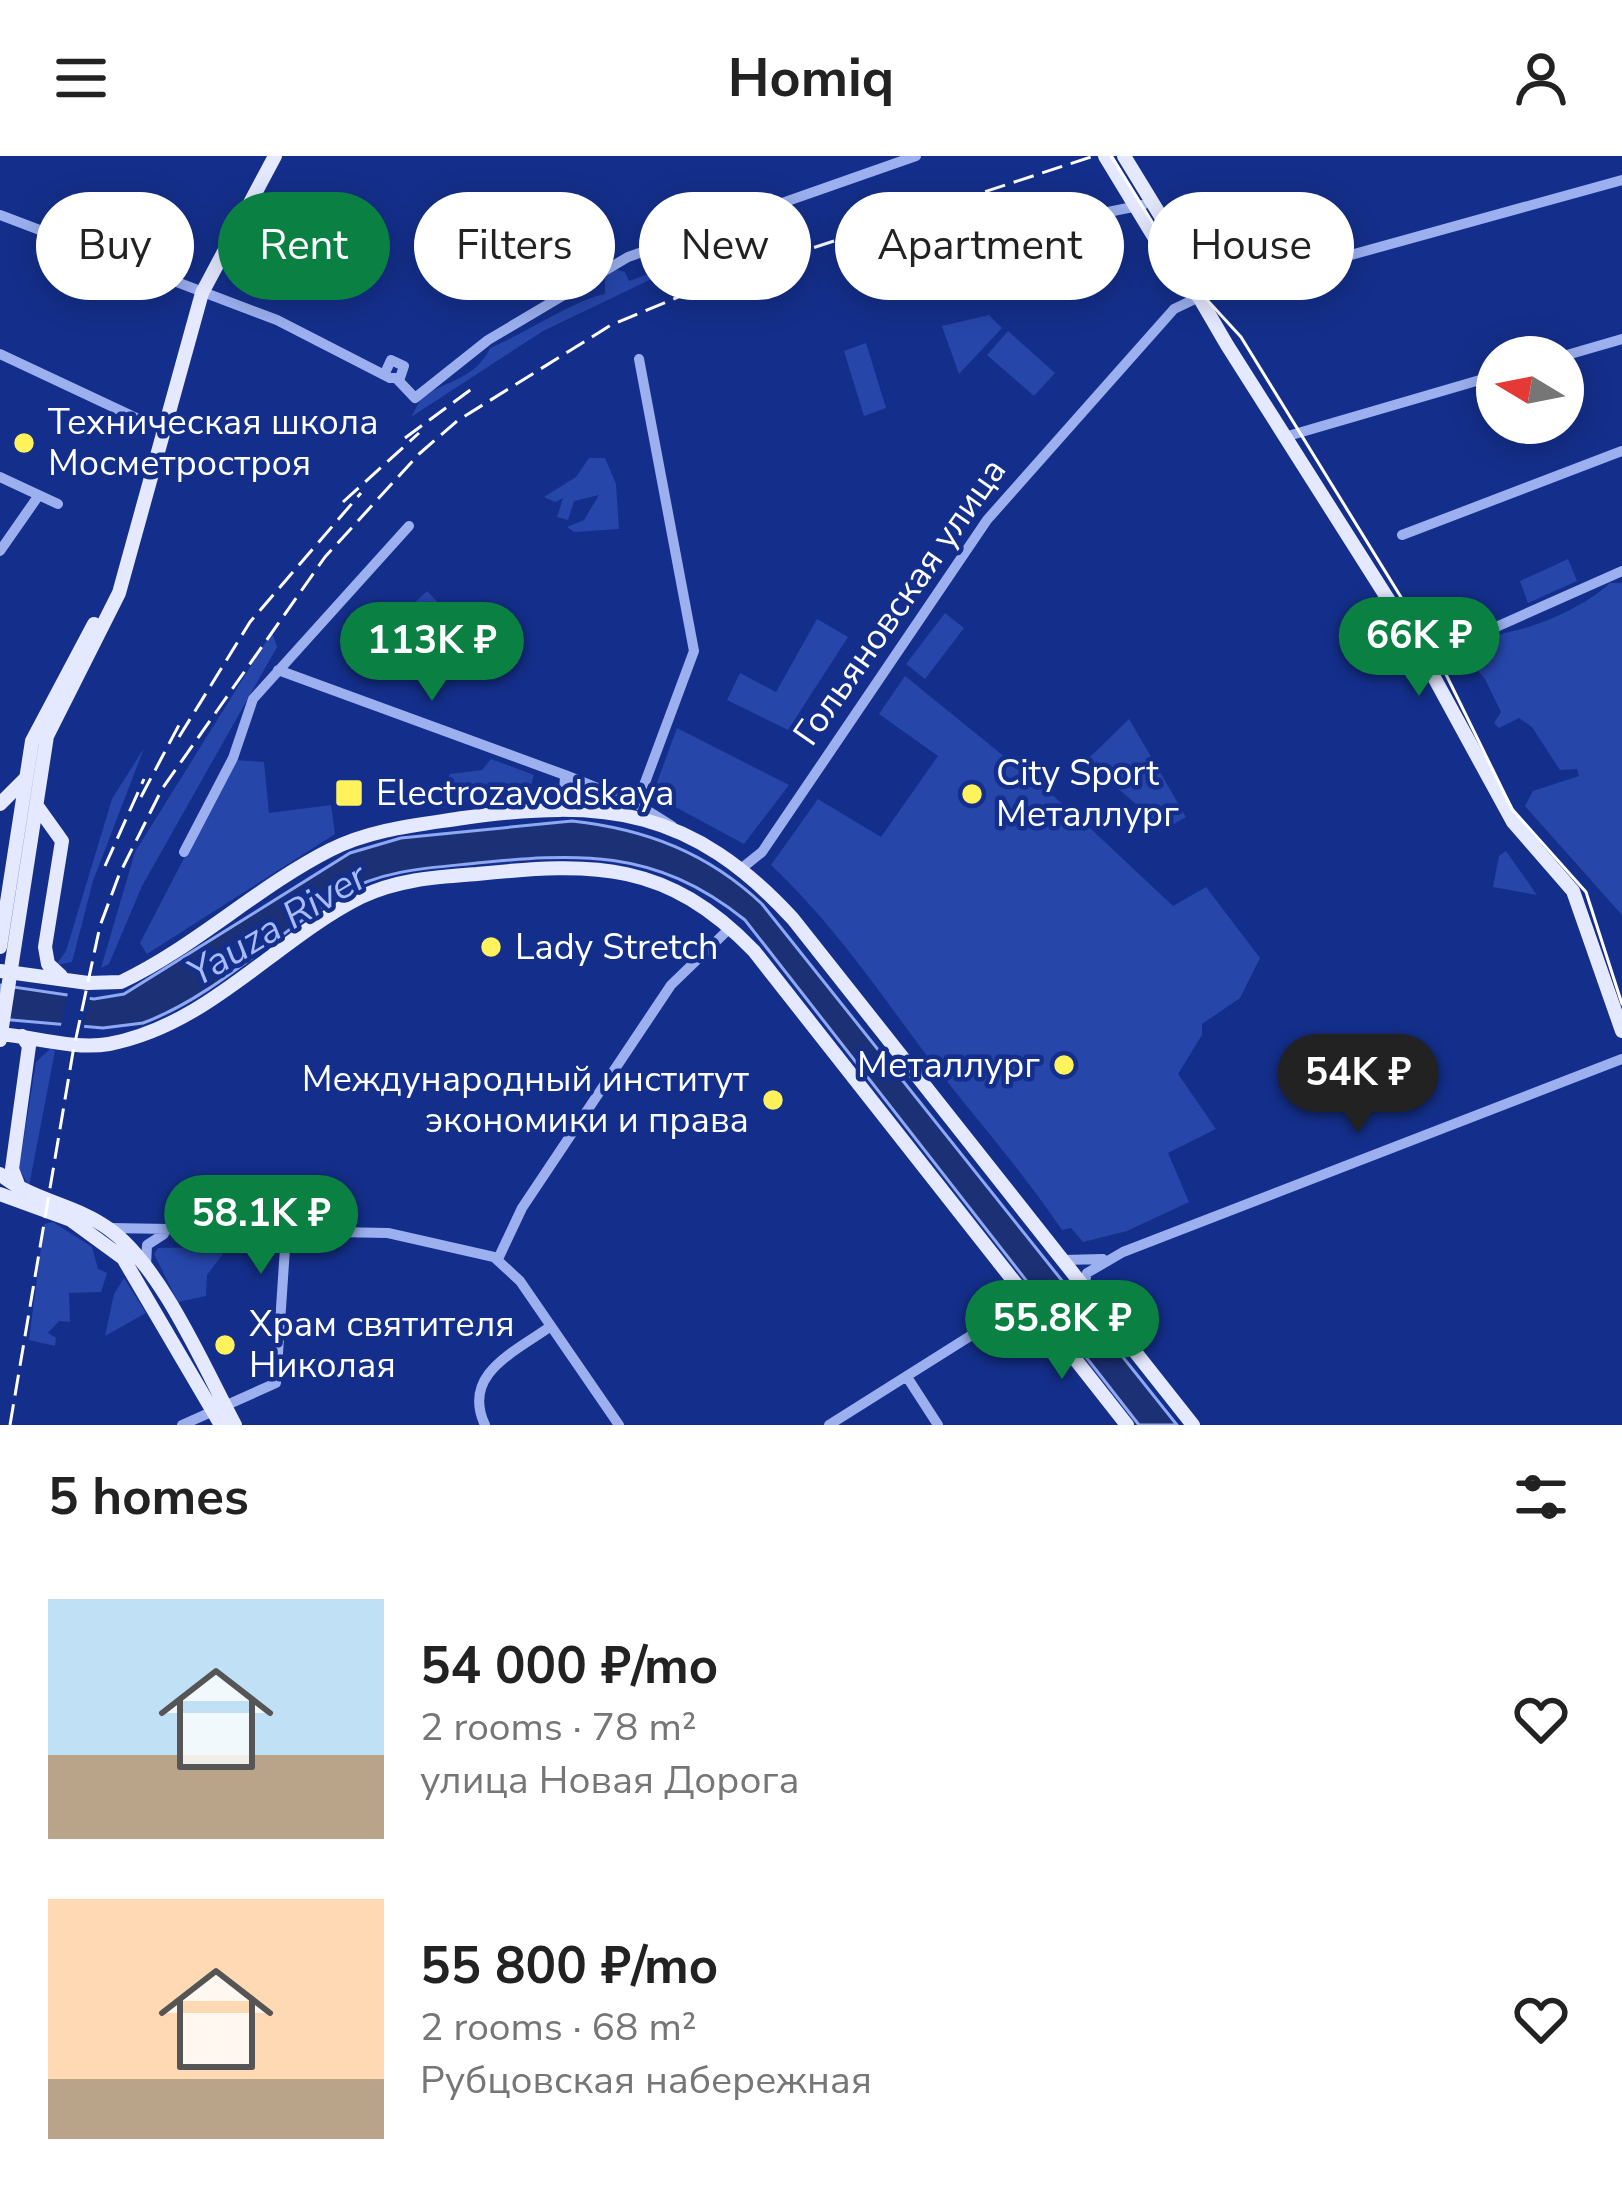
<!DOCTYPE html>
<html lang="en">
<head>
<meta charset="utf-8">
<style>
	:root { --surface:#fff; --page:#f2f2f2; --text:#222; --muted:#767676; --accent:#0b8043 }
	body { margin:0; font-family:"Nunito Sans",sans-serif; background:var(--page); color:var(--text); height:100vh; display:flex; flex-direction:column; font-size:45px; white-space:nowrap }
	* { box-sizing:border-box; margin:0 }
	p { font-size:39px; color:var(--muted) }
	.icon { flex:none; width:66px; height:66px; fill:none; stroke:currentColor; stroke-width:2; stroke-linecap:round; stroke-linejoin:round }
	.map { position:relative; height:1269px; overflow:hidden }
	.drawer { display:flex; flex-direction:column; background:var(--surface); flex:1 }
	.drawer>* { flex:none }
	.guide { position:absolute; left:36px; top:36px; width:1551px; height:108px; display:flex; gap:24px }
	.needle { width:78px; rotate:280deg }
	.tools { position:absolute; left:1476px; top:180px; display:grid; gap:24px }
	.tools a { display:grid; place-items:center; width:108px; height:108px; border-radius:50%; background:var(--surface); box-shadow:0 6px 30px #0003; font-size:60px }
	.price { position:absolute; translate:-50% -102px; padding:0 27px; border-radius:42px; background:var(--accent); color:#fff; font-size:39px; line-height:78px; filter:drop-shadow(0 3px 6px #0008) }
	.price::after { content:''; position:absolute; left:50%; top:72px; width:36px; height:27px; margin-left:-18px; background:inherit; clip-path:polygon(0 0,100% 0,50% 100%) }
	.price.selected { background:#222; color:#fff }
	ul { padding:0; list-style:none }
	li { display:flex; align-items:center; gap:36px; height:300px; padding:0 48px }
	li span { display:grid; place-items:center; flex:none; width:336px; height:240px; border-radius:0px; color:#555 }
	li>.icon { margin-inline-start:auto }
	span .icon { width:144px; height:144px; fill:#fffc; stroke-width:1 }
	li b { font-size:51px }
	h2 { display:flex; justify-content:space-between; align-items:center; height:144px; padding:0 48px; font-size:51px }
	.tag { padding:0 42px; border-radius:54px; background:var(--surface); box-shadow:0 6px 30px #0003; font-size:42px; line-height:108px }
	.tag.selected { background:var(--accent); color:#fff }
	header { display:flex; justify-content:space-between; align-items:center; height:156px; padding:0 48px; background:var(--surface); font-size:54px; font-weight:700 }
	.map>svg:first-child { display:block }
	.green { fill:#2646aa }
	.water { fill:#1c3075; stroke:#8ea8f3; stroke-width:3 }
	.pier { fill:#142f8b }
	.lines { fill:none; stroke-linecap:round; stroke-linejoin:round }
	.minor { stroke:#9cb0f0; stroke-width:10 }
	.major { stroke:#e5e9ff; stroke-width:14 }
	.tram { stroke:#fff; stroke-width:3 }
	.rail { stroke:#fff; stroke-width:3; stroke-dasharray:21 9; stroke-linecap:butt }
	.poi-dot { fill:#fff25b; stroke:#142f8b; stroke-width:4.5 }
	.labels { text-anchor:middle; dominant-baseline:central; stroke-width:9; stroke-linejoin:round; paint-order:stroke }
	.poi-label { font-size:36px; fill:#fff; stroke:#142f8b; text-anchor:start }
	.street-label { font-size:36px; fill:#fff; stroke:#142f8b }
	.water-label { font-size:39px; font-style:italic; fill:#a8bbf7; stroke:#142f8b }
</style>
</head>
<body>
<header><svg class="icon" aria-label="menu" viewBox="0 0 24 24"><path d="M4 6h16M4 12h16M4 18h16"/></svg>Homiq<svg class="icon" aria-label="person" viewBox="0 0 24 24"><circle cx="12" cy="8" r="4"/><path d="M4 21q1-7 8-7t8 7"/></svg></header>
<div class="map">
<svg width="1622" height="1269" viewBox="0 0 1622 1269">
	<rect width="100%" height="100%" fill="#142f8b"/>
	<path class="green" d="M267 52 278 59 279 69 252 120 235 110Z
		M1036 77 1046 101 922 138 918 108Z
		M725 90 724 96 662 118 543 175 411 261 422 241C446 225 477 222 490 192 524 178 574 144 605 138V119L614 113 625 116 629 125Z
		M989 159 1002 172 959 218 942 170Z
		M1008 175 1055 217 1034 240 987 199Z
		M866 187 886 252 864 260 844 195Z
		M589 302H605L616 328 619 373 574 376 567 371 584 364 599 339 574 345 568 364 557 361 563 342 555 346 544 341 576 321Z
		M1568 403 1577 425 1528 447 1520 425Z
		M1610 427H1622V759L1525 650 1533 635 1579 620 1577 613 1560 614 1532 571 1519 562 1499 572 1494 567 1501 556 1485 523 1461 495C1482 479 1502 479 1525 472 1553 464 1590 446 1610 427Z
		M427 435 452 461 462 450 477 457 474 491 445 481 439 492 394 476 392 468Z
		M945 457 964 472 925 523 906 508Z
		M817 463 848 481 788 574 727 544 740 517 776 536Z
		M272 476 277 491 142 730 109 808 101 812 135 696Z
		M905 520 1074 657 1173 750 1206 731 1260 802 1240 842 1202 868V879L1178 918 1216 973 1168 997 1189 1046 1127 1075 1083 1086 1071 1072 1062 1074C1019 1010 967 953 921 892 872 825 830 765 771 709L818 643 881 681 938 600 879 558Z
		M1129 563 1186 661 1165 673 1086 605Z
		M677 572 789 629 744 688 657 641 655 632Z
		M144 592 93 725 72 806 56 809 66 795 112 643Z
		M491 603 534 619 531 629 476 637 464 648 442 652 440 640 450 618 482 614Z
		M235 604 264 606 269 657 331 649 335 678 147 798 140 787Z
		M1506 695 1537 739 1493 731 1499 700Z
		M51 892 55 895 29 1030 19 1013 36 906Z
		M53 1066 92 1091 98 1113 107 1117 101 1136 69 1137 70 1166 59 1165 48 1177 56 1182 55 1190 29 1184 44 1068Z
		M216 1091 223 1098 207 1119 206 1140 178 1146 154 1098 158 1092Z
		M124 1122 146 1157 105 1180 114 1138Z"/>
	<path class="water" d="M572 665C646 673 708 697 762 748L1177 1269H1139L745 764C654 691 577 697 468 708 425 712 381 715 343 737 276 777 216 840 143 867L103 872 0 863V829L94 843 124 838 350 697 401 682Z"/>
	<path class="pier" d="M69 832 91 836 83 876 60 874Z"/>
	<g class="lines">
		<path class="minor" d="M0 59 277 164 390 222H400L404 210 391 204 385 217
			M1058 66 1143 49
			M0 198 162 274
			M1560 201 1622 183
			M397 223 415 242 488 184 628 101 916 0
			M1288 280 1497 219
			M0 321 58 348
			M1402 379 1622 295
			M0 395 39 339
			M1424 503 1622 415
			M278 514 565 619 637 648 672 670
			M637 648 694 495 639 203
			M555 651 564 641 565 619
			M184 696 233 602 253 543 409 370
			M742 712 762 696 987 364 1174 153 1199 141 1622 24
			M111 1072 388 1077 494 1101 520 1125 619 1269
			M498 1103 522 1052 671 829 731 771
			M1063 1104 1103 1103
			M146 1110 147 1089 164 1078
			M1084 1130 1087 1117 1123 1096 1622 903
			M907 1221 938 1269
			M182 1269 276 1227 286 1077
			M485 1269C461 1218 515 1196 551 1170
			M829 1269 1002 1160 1036 1153"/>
		<path class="major" d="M1105 0 1179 122 1199 141
			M1124 0 1193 113 1199 141 1227 189 1412 481 1513 666 1573 735 1622 875
			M0 648 25 623
			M37 650 62 685 45 791 48 808 61 820
			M0 791 32 585 94 468
			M0 815 88 827 121 826C195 791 257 731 330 694 372 673 417 669 463 662 606 642 692 653 793 763L1193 1269
			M0 878C34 881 75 894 109 888 209 869 275 784 361 741 398 723 438 721 477 718 595 706 667 705 754 795L1127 1269
			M0 884 47 580 119 437 202 137 275 0
			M0 1018C32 1045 75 1048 109 1073 161 1110 204 1211 235 1269
			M19 1031 12 1013 29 890 22 880
			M0 1038 71 1064 123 1102 221 1269"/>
		<path class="tram" d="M1111 0 1187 122 1241 181 1436 498 1512 653 1586 736 1622 848"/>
		<path class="rail" d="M405 282 477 229
			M343 346 419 277
			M179 581 250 466 361 337
			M141 641 180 567
			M105 710 144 623
			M10 1269 73 896 100 770 119 719 162 633 325 401 419 298 457 265 611 169 736 117 1094 0"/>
	</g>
	<g class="poi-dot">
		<circle cx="24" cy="287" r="12"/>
		<rect x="334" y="622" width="30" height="30" rx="6"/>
		<circle cx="972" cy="638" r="12"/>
		<circle cx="491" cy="791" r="12"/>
		<circle cx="1064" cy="909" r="12"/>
		<circle cx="773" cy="944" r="12"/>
		<circle cx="225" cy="1189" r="12"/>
	</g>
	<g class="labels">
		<g class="poi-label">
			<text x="48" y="266">Техническая школа<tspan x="48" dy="41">Мосметростроя</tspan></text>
			<text x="996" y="617">City Sport<tspan x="996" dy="41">Металлург</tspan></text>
			<text x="376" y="637">Electrozavodskaya</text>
			<text x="515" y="791">Lady Stretch</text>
			<text x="1040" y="909" text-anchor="end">Металлург</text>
			<text x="749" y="923" text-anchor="end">Международный институт<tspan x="749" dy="41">экономики и права</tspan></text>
			<text x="249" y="1168">Храм святителя<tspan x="249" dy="41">Николая</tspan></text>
		</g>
		<g class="street-label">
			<text transform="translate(900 446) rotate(-55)">Гольяновская улица</text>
		</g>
		<g class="water-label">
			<text transform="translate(277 769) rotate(-31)">Yauza River</text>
		</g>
	</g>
</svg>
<div class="tools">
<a><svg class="needle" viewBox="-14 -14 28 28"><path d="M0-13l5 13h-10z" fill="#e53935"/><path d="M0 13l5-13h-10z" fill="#767676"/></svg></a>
</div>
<b class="price" style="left:1419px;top:543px">66K ₽</b>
<b class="price" style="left:432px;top:548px">113K ₽</b>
<b class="price selected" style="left:1358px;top:980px">54K ₽</b>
<b class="price" style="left:261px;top:1121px">58.1K ₽</b>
<b class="price" style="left:1062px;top:1226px">55.8K ₽</b>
<div class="guide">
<a class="tag">Buy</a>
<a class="tag selected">Rent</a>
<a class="tag">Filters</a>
<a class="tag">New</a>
<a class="tag">Apartment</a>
<a class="tag">House</a>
</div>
</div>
<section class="drawer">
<h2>5 homes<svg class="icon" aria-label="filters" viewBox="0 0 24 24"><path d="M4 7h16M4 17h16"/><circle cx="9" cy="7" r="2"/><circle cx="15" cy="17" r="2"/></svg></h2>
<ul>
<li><span style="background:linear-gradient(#bfe0f5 65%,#b9a48a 0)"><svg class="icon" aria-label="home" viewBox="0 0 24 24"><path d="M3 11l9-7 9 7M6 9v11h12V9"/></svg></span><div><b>54 000 ₽/mo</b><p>2 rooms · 78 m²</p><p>улица Новая Дорога</p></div><svg class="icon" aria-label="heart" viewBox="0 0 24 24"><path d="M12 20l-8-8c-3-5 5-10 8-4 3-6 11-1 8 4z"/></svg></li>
<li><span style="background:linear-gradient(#ffd9b3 75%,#b9a48a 0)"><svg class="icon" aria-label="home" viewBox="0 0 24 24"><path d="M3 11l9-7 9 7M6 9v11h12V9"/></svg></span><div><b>55 800 ₽/mo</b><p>2 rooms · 68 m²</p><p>Рубцовская набережная</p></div><svg class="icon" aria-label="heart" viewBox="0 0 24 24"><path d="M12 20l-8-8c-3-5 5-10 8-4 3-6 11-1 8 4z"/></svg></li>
</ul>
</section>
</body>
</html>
